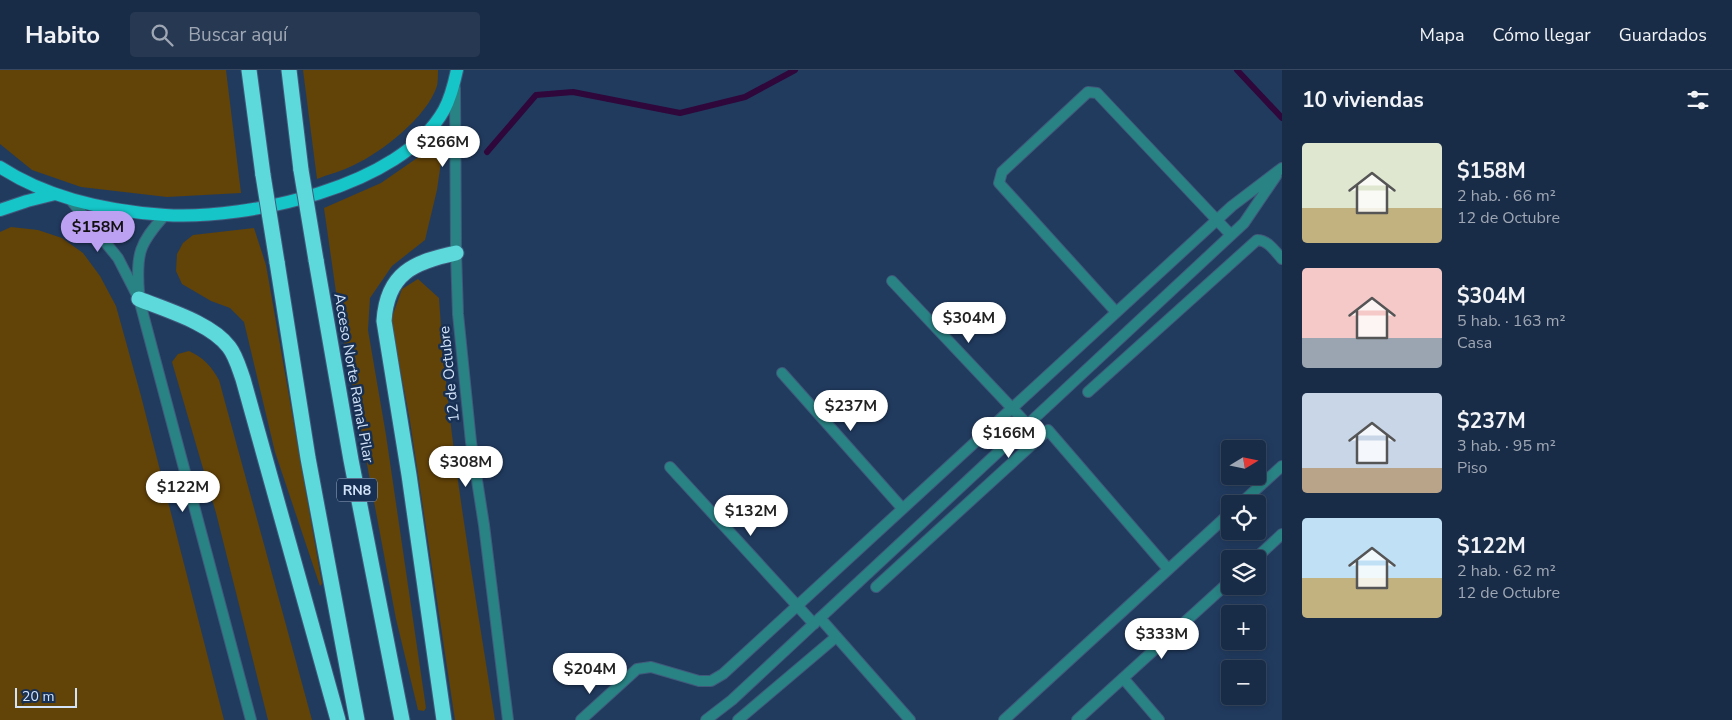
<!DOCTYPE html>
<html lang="es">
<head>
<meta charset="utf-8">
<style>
	:root { --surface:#192c47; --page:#263852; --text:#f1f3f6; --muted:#9fa7b4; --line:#374860; --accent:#bca0f2 }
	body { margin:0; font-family:"Nunito Sans",sans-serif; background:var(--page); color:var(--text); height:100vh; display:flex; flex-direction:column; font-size:19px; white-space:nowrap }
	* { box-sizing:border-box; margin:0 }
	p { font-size:16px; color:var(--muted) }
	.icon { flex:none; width:28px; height:28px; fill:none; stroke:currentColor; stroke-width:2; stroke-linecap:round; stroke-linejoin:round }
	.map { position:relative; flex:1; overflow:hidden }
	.details { display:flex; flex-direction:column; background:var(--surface); width:450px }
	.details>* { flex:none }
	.needle { width:32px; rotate:80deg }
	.buttons { position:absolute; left:1221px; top:370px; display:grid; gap:10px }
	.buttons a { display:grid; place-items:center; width:45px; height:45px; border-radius:5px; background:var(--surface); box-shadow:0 2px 8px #0003,0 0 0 1px var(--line); font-size:25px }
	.scale { position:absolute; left:15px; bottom:12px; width:62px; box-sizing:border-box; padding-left:5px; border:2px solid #d3e3f9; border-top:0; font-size:14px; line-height:18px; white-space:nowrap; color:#d3e3f9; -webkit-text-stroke:4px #173053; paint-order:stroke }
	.price { position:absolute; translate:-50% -42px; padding:0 11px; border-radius:18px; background:#fff; color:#222; font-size:16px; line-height:32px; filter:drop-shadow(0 1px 2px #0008) }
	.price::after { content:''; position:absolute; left:50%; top:30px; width:15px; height:11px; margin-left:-8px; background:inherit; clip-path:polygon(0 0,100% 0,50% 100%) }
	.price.active { background:var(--accent); color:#111 }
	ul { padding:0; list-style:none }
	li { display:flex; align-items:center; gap:15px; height:125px; padding:0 20px }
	li span { display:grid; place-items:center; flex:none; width:140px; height:100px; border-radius:5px; color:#555 }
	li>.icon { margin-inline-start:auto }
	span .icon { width:60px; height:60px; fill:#fffc; stroke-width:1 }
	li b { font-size:21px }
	h2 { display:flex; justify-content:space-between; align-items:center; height:60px; padding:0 20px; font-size:21px }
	header { display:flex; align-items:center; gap:30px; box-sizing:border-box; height:70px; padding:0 25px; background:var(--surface); border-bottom:1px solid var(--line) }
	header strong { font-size:24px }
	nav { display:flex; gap:28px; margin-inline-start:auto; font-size:18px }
	.search { width:350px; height:45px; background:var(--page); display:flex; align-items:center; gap:12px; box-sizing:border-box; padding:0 18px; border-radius:5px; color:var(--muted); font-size:19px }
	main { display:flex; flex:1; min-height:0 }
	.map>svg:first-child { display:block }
	.green { fill:#624308 }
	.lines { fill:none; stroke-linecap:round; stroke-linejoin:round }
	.stream { stroke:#2f073b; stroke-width:6 }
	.service-casing { stroke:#41597b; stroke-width:12 }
	.minor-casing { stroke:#41597b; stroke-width:12 }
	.tertiary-casing { stroke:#41597b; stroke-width:12 }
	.primary-casing { stroke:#41597b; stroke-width:14 }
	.motorway-casing { stroke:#41597b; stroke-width:17 }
	.service { stroke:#298385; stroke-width:10 }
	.minor { stroke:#298385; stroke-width:10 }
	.tertiary { stroke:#298385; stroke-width:10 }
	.primary { stroke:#15c5c8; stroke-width:12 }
	.motorway { stroke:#5dd9dc; stroke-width:15 }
	.motorway-bridge-casing { stroke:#41597b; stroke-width:17; stroke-linecap:butt }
	.motorway-bridge { stroke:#5dd9dc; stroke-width:15 }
	.labels { text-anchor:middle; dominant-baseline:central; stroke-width:5; stroke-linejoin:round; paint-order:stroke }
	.shield { fill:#173053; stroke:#9badc7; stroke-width:1 }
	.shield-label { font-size:14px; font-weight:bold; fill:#d3e3f9 }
	.street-label { font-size:15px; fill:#d3e3f9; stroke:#173053 }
</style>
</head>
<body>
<header>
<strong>Habito</strong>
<div class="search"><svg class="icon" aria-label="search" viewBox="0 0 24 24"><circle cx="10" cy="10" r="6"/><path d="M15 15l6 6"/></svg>Buscar aquí</div>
<nav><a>Mapa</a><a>Cómo llegar</a><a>Guardados</a></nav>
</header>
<main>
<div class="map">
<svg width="1282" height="650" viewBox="0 0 1282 650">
	<rect width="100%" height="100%" fill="#213b5f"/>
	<path class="green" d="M0 0H226L241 123 167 127 81 117 32 100 0 74Z
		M303 0H438C438 5 438 11 437 16 427 47 382 82 354 95 343 101 329 104 317 109Z
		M437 68 444 71 437 120 425 170 392 196 370 228 368 260 386 365 426 638 424 641 418 640 396 549 340 250 324 138 381 113 420 86Z
		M11 157 38 160 62 168 83 183 100 206 116 236 141 326 224 650H0V162Z
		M254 158 266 195 322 514 320 516 275 382 244 252 230 238 211 231 182 214 176 201 177 184 183 173 193 165Z
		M418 209 439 228C448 370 473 510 495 650H455L410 351 391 250 402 219Z
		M189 281C204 288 211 296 219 310L312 650H268L216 443 172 292 178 284Z"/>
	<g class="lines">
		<path class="stream" d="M1237 0 1282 48
			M487 82 536 25 573 22 680 43 745 27 795 0"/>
		<defs>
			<path id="service" d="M1088 322 1257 170C1268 170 1275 181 1282 189
				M1240 434 1282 396
				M876 517 1048 360 1168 499
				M820 548 910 650
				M738 650 836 567
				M1004 650 1230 443"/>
			<path id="minor" d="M456 183 458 244 471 372 484 455 508 650
				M892 211 1028 355
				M139 229 251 650
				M1116 242 999 113 1002 102 1088 22 1097 23 1231 165
				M782 303 902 438
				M670 397 814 554
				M1255 489 1282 464
				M1123 608 1159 650
				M581 650 637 599 651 597 699 611H711L723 604 1232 136 1282 98
				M706 650 732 630 1244 153 1276 106
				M1077 650 1230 511"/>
			<path id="tertiary" d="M455 18 456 183
				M70 129 118 188 139 229
				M139 223C136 183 139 174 165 145"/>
			<path id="primary" d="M0 97C49 129 108 141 165 145 247 150 401 117 444 40 451 27 454 14 457 0
				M0 140 27 131 55 124"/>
			<path id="motorway" d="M249 0 263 105
				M289 0 301 100
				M316 190 351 390 402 650
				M277 192 308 388 357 650
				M139 229C166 240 211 253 229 277 236 286 239 298 243 309L338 650
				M444 650 409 405 384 251C387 203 414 192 456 183"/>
		</defs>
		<use href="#service" class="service-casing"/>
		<use href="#minor" class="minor-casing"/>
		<use href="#tertiary" class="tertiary-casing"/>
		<use href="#primary" class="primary-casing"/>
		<use href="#motorway" class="motorway-casing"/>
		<use href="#service" class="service"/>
		<use href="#minor" class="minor"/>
		<use href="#tertiary" class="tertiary"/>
		<use href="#primary" class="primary"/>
		<use href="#motorway" class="motorway"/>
		<defs>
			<path id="motorway-bridge" d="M301 100 316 190
				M263 105 277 192"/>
		</defs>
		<use href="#motorway-bridge" class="motorway-bridge-casing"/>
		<use href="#motorway-bridge" class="motorway-bridge"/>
	</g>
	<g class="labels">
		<rect class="shield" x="337" y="408.5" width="40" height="23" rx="4"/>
		<g class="shield-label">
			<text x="357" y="420">RN8</text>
		</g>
		<g class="street-label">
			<text transform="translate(449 304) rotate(-96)">12 de Octubre</text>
			<text transform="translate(354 308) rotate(80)">Acceso Norte Ramal Pilar</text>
		</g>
	</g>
</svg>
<div class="buttons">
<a><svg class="needle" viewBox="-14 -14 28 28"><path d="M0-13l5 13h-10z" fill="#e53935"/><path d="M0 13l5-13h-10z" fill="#9fa7b4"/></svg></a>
<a><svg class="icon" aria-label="locate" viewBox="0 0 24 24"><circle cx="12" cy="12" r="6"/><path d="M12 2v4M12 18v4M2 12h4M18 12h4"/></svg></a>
<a><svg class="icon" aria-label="layers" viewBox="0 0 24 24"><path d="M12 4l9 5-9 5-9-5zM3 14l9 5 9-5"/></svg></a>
<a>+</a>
<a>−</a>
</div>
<div class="scale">20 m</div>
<b class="price" style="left:443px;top:98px">$266M</b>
<b class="price active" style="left:98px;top:183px">$158M</b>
<b class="price" style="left:969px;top:274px">$304M</b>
<b class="price" style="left:851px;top:362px">$237M</b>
<b class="price" style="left:1009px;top:389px">$166M</b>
<b class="price" style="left:466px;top:418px">$308M</b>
<b class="price" style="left:183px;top:443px">$122M</b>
<b class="price" style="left:751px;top:467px">$132M</b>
<b class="price" style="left:1162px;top:590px">$333M</b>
<b class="price" style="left:590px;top:625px">$204M</b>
</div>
<section class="details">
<h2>10 viviendas<svg class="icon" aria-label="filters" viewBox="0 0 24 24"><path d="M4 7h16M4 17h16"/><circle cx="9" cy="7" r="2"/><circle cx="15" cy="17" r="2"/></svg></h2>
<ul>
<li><span style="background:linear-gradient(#dfe7d0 65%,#c2b280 0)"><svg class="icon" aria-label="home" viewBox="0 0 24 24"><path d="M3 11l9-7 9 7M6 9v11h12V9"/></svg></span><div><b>$158M</b><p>2 hab. · 66 m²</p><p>12 de Octubre</p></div></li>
<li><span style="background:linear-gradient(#f6c9c9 70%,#9aa5b1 0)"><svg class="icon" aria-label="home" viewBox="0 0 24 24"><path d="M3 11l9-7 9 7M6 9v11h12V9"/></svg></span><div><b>$304M</b><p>5 hab. · 163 m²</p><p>Casa</p></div></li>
<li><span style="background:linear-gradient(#c9d6e8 75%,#b9a48a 0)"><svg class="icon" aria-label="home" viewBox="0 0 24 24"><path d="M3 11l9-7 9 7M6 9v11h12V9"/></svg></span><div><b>$237M</b><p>3 hab. · 95 m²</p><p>Piso</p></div></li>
<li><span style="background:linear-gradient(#bfe0f5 60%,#c2b280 0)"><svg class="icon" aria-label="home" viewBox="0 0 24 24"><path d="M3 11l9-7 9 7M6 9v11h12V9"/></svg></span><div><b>$122M</b><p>2 hab. · 62 m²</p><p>12 de Octubre</p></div></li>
</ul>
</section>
</main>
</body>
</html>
